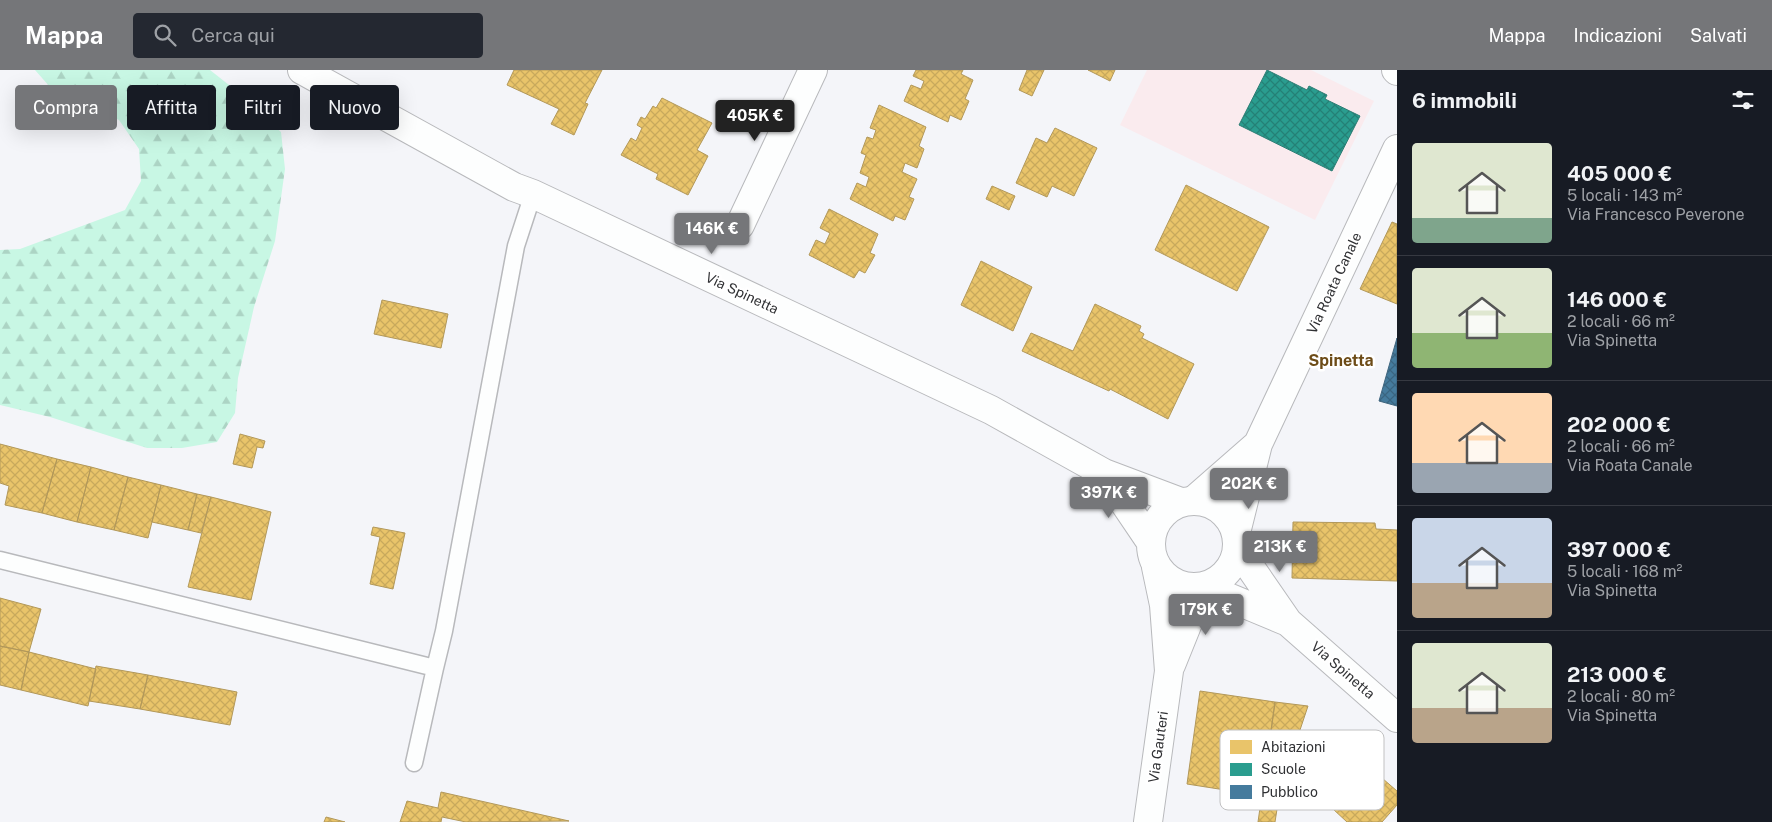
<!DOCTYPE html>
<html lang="it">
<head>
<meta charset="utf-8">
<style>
	:root { --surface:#171b24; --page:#242831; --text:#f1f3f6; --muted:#9ea1a6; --line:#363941; --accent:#757679 }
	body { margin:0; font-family:"Public Sans",sans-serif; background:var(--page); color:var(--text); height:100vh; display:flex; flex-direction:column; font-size:19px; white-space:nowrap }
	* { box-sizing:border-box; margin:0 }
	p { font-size:16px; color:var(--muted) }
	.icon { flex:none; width:28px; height:28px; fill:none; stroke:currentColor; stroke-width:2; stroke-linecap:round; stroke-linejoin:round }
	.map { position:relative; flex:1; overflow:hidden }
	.details { display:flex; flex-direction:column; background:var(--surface); width:375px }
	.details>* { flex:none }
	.guide { position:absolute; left:15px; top:15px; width:475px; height:45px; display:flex; gap:10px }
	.price { position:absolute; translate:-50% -42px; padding:0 11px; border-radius:5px; background:var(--accent); color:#fff; font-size:16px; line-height:32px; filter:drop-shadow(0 1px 2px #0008) }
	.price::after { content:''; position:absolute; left:50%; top:30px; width:15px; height:11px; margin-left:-8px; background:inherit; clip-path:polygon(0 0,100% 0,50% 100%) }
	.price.selected { background:#222; color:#fff }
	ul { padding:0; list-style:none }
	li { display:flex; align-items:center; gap:15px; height:125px; padding:0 15px }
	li+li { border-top:1px solid var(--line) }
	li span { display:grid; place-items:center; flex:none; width:140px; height:100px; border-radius:5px; color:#555 }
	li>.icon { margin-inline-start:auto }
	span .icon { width:60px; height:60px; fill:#fffc; stroke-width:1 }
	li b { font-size:21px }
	h2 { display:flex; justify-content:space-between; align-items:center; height:60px; padding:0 15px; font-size:21px }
	.chip { padding:0 18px; border-radius:5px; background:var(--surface); box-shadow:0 5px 20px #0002; font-size:18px; line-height:45px }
	.chip.selected { background:var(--accent); color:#fff }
	header { display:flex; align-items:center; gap:30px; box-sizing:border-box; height:70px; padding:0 25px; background:var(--accent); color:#fff }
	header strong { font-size:24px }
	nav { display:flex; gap:28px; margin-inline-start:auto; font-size:18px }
	.search { width:350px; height:45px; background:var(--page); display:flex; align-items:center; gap:12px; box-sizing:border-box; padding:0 18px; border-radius:5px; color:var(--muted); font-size:19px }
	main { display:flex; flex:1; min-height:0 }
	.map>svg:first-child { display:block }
	.education { fill:#faebee }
	.forest { fill:url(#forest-firs) }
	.homes { fill:url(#homes-cross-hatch); stroke:#b2985a }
	.schools { fill:url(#schools-cross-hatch); stroke:#2c7d74 }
	.public { fill:url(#public-cross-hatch); stroke:#3f657e }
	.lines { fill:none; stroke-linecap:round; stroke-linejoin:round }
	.lane-casing { stroke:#b8b9bc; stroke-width:19 }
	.street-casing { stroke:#b8b9bc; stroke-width:30 }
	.secondary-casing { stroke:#b8b9bc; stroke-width:30 }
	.lane { stroke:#fdfefe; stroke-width:16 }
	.street { stroke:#fdfefe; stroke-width:28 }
	.secondary { stroke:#fdfefe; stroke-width:28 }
	.labels { text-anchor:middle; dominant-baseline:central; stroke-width:5; stroke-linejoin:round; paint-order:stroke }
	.street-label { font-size:14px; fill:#303134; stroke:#fff }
	.quarter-label { font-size:16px; font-weight:bold; fill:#6d4c18; stroke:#fff }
	.key { fill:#fff; stroke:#c1c1c2; stroke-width:1 }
	.key-label { font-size:14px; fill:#303134 }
</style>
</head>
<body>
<header>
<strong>Mappa</strong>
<div class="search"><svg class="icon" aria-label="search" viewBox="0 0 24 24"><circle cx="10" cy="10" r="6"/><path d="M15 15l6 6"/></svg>Cerca qui</div>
<nav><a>Mappa</a><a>Indicazioni</a><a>Salvati</a></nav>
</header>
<main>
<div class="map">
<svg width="1397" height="752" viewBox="0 0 1397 752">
	<defs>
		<pattern id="forest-firs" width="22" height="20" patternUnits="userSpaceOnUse" patternTransform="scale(1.25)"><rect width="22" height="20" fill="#c8f7e4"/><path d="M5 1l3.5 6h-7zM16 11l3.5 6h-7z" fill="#acd4c4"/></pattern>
		<pattern id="homes-cross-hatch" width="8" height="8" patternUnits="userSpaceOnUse" patternTransform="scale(1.25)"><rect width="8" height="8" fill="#e9c46a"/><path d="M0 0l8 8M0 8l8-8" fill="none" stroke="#c8a95c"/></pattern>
		<pattern id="schools-cross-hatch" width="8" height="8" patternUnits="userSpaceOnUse" patternTransform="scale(1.25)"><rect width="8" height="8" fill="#2a9d8f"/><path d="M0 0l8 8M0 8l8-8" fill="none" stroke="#248176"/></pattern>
		<pattern id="public-cross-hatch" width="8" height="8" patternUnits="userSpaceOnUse" patternTransform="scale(1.25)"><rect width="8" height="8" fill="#457b9d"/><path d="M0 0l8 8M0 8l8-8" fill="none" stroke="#3a6581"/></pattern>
	</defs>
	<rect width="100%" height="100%" fill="#f4f5f9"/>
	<path class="education" d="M1147 0H1311L1374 31 1315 150 1120 55Z"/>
	<path class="forest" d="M35 0H210L229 15 281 62 285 99 275 171 254 237 238 308 235 343 217 372 182 378H147L50 347 0 335V180L20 179 125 140 141 111 139 79 119 50 89 36 57 25Z"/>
	<path class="homes" d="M514 0H602L585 33 588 34 574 65 551 54 559 39 507 15Z
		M916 0H963L961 4 973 10 965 29 969 31 961 50 950 45 948 52 904 31 911 15 921 19 924 11 913 6Z
		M1027 0H1044L1032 26 1019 20Z
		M1088 0H1115L1110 11Z
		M662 28 712 53 697 80 708 86 688 125 656 109 658 104 621 85 631 68 636 71 642 58 637 55 641 47 645 49 653 36 656 38Z
		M879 35 926 57 919 76 924 79 917 98 905 93 902 102 917 109 909 127 914 129 905 150 895 146 893 151 850 129 857 113 866 117 869 107 860 103 866 85 861 83 867 67 873 69 876 60 870 58Z
		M1055 58 1097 78 1074 126 1052 116 1047 127 1016 113 1036 68 1047 73Z
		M1186 115 1269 157 1237 221 1155 180Z
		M992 116 1015 126 1009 140 986 129Z
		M829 139 878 164 870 183 875 185 865 203 859 200 854 208 809 185 816 170 825 174 830 163 820 158Z
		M1392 152 1397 154V234L1360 219Z
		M981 191 1032 217 1013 261 961 235Z
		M382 230 448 244 441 278 374 264Z
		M1095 234 1141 256 1139 261 1144 264 1142 268 1194 294 1168 349 1110 319 1109 321 1022 281 1031 263 1073 281Z
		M240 364 265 371 263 378 257 377 252 398 233 394Z
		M0 374 57 389 42 443 5 435 9 416 0 413Z
		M57 389 91 397 77 452 42 443Z
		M91 397 128 407 114 460 77 452Z
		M128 407 161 415 148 468 114 460Z
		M161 415 197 424 188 460 152 452Z
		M197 424 211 427 201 463 188 460Z
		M211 427 271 442 251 530 188 517Z
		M1293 452 1375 453 1376 459 1397 460V511L1292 508Z
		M373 457 405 463 393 519 370 514 380 467 371 465Z
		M0 528 41 539 29 582 0 576Z
		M0 576 29 582 21 620 0 615Z
		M29 582 96 599 88 636 21 620Z
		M96 596 148 605 140 639 89 631Z
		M148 605 237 622 230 655 140 639Z
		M1200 621 1275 632 1268 685 1244 682 1238 722 1187 714Z
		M1275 632 1308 636 1280 720 1275 752H1258Z
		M1338 670 1397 721V735L1382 752H1347L1333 739 1337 736 1311 712 1322 702 1315 695Z
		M441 722 569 751 466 752 442 747 441 752H400L407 731 438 738Z
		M326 747 345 752H324Z"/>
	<path class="schools" d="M1267 0 1307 20 1309 16 1327 25 1325 29 1360 46 1332 101 1239 55Z"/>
	<path class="public" d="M1397 268V336L1379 331Z"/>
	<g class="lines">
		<defs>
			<path id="lane" d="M0 490 435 598 444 561 516 176 533 124
				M414 693 435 598"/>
			<path id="street" d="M1396 0 1397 1
				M740 155 813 0
				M1194 430 1258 374
				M1236 463 1258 374 1397 79
				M1171 595 1194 538 1197 518
				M1148 752 1169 601 1164 535 1156 497"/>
			<path id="secondary" d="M302 0 514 117 533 124 991 340 1104 403 1181 432
				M1104 403 1150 471
				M1151 474a43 43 0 1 1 86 0a43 43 0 1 1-86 0Z
				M1237 478 1288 552 1397 648
				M1204 517 1288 552"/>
		</defs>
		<use href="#lane" class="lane-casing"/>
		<use href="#street" class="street-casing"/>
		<use href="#secondary" class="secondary-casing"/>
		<use href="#lane" class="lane"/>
		<use href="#street" class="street"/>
		<use href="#secondary" class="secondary"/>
	</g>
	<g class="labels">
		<g class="street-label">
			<text transform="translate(1334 213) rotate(-65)">Via Roata Canale</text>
			<text transform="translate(742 223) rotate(25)">Via Spinetta</text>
			<text transform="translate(1343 600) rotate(41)">Via Spinetta</text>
			<text transform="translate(1158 677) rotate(-82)">Via Gauteri</text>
		</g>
		<g class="quarter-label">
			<text x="1341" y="290">Spinetta</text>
		</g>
	</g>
	<rect x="1220" y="660" width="164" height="80" rx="8" class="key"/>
	<rect x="1230" y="670" width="22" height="14" fill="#e9c46a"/>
	<rect x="1230" y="693" width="22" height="13" fill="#2a9d8f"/>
	<rect x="1230" y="715" width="22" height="14" fill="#457b9d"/>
	<g class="key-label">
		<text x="1261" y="682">Abitazioni</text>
		<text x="1261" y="704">Scuole</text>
		<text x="1261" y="727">Pubblico</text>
	</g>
</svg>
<b class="price selected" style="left:755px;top:72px">405K €</b>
<b class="price" style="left:712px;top:185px">146K €</b>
<b class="price" style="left:1249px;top:440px">202K €</b>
<b class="price" style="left:1109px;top:449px">397K €</b>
<b class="price" style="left:1280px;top:503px">213K €</b>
<b class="price" style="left:1206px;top:566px">179K €</b>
<div class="guide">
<a class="chip selected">Compra</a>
<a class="chip">Affitta</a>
<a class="chip">Filtri</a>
<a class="chip">Nuovo</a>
</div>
</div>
<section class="details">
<h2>6 immobili<svg class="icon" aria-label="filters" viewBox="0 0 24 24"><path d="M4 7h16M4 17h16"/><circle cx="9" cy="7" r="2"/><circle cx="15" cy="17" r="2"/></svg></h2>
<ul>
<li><span style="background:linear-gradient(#dfe7d0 75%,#7fa58c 0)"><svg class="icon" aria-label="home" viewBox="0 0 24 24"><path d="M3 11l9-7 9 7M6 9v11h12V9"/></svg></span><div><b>405 000 €</b><p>5 locali · 143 m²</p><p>Via Francesco Peverone</p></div></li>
<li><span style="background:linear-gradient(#dfe7d0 65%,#8fb573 0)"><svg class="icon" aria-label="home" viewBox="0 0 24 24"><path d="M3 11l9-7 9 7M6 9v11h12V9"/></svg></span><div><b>146 000 €</b><p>2 locali · 66 m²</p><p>Via Spinetta</p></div></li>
<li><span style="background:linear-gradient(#ffd9b3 70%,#9aa5b1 0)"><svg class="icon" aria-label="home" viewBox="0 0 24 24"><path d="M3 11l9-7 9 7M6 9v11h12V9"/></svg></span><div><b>202 000 €</b><p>2 locali · 66 m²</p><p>Via Roata Canale</p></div></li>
<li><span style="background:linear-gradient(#c9d6e8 65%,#b9a48a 0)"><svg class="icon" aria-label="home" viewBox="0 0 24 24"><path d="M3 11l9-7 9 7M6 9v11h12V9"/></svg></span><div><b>397 000 €</b><p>5 locali · 168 m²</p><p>Via Spinetta</p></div></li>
<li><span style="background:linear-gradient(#dfe7d0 65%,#b9a48a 0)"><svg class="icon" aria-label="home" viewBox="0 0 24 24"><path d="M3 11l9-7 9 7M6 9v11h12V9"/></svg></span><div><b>213 000 €</b><p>2 locali · 80 m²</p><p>Via Spinetta</p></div></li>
</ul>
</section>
</main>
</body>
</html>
